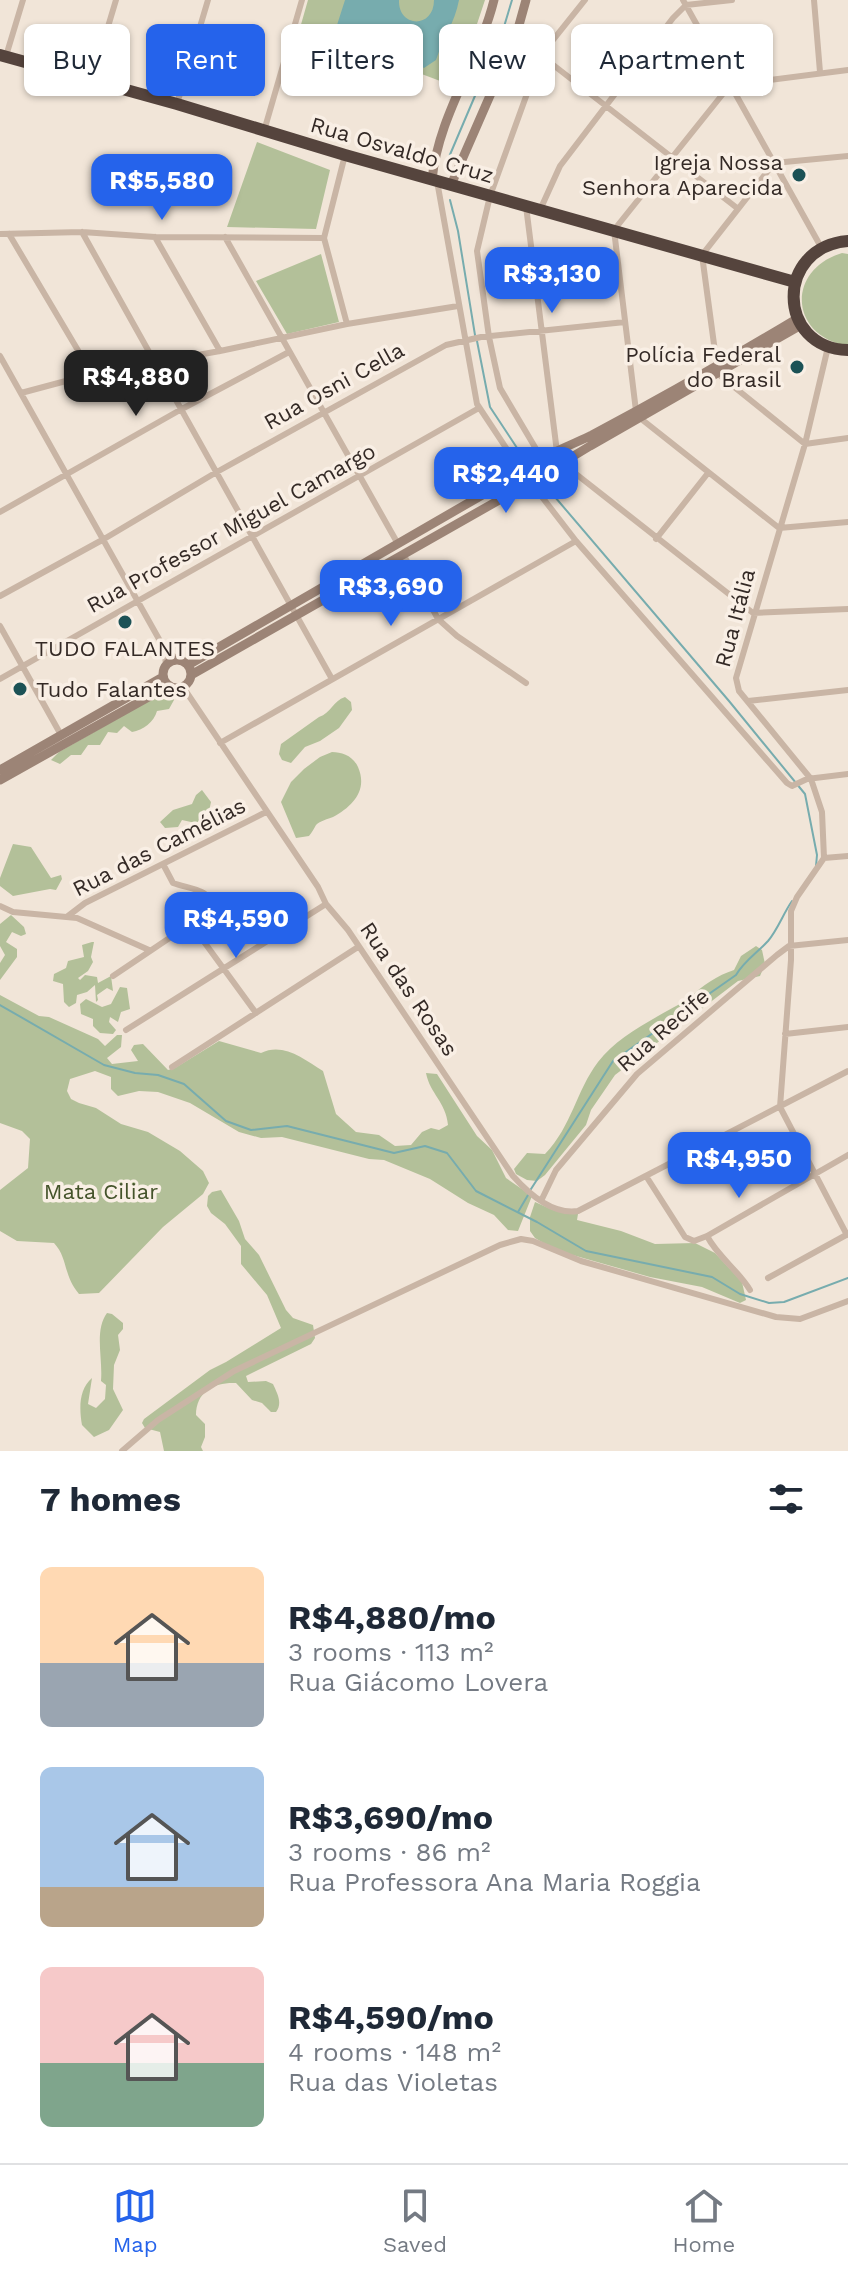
<!DOCTYPE html>
<html lang="en">
<head>
<meta charset="utf-8">
<style>
	:root { --surface:#fff; --page:#f2f2f3; --text:#1f2937; --muted:#747a83; --line:#e0e1e3; --accent:#2563eb }
	body { margin:0; font-family:"Work Sans",sans-serif; background:var(--page); color:var(--text); height:100vh; display:flex; flex-direction:column; font-size:30px; white-space:nowrap }
	* { box-sizing:border-box; margin:0 }
	p { font-size:26px; color:var(--muted) }
	.icon { flex:none; width:44px; height:44px; fill:none; stroke:currentColor; stroke-width:2; stroke-linecap:round; stroke-linejoin:round }
	.map { position:relative; height:1451px; overflow:hidden }
	.panel { display:flex; flex-direction:column; background:var(--surface); flex:1 }
	.panel>* { flex:none }
	.hud { position:absolute; left:24px; top:24px; width:800px; height:72px; display:flex; gap:16px }
	.price { position:absolute; translate:-50% -68px; padding:0 18px; border-radius:16px; background:var(--accent); color:#fff; font-size:26px; line-height:52px; filter:drop-shadow(0 2px 4px #0008) }
	.price::after { content:''; position:absolute; left:50%; top:48px; width:24px; height:18px; margin-left:-12px; background:inherit; clip-path:polygon(0 0,100% 0,50% 100%) }
	.price.current { background:#222; color:#fff }
	ul { padding:0; list-style:none }
	li { display:flex; align-items:center; gap:24px; height:200px; padding:0 40px }
	li span { display:grid; place-items:center; flex:none; width:224px; height:160px; border-radius:12px; color:#555 }
	li>.icon { margin-inline-start:auto }
	span .icon { width:96px; height:96px; fill:#fffc; stroke-width:1 }
	li b { font-size:34px }
	h2 { display:flex; justify-content:space-between; align-items:center; height:96px; padding:0 40px; font-size:34px }
	.chip { padding:0 28px; border-radius:12px; background:var(--surface); box-shadow:0 2px 6px #0004; font-size:28px; line-height:72px }
	.chip.current { background:var(--accent); color:#fff }
	.tabs { display:flex; justify-content:space-around; align-items:center; height:112px; border-top:2px solid var(--line); background:var(--surface); font-size:22px; color:var(--muted) }
	.tabs a { display:grid; justify-items:center; gap:4px }
	.tabs .current { color:var(--accent) }
	.map>svg:first-child { display:block }
	.green { fill:#b3c099 }
	.water { fill:#77acae }
	.lines { fill:none; stroke-linecap:round; stroke-linejoin:round }
	.stream { stroke:#77acae; stroke-width:2 }
	.street { stroke:#c9b5a5; stroke-width:6 }
	.secondary { stroke:#9c8476; stroke-width:9 }
	.highway { stroke:#55443d; stroke-width:12 }
	.poi-dot { fill:#1c5256; stroke:#f9efe5; stroke-width:3 }
	.labels { text-anchor:middle; dominant-baseline:central; stroke-width:7; stroke-linejoin:round; paint-order:stroke }
	.street-label { font-size:22px; fill:#342a26; stroke:#f9efe5 }
	.poi-label { font-size:22px; fill:#342a26; stroke:#f9efe5; text-anchor:end }
	.park-label { font-size:22px; fill:#44532a; stroke:#f9efe5 }
</style>
</head>
<body>
<div class="map">
<svg width="848" height="1451" viewBox="0 0 848 1451">
	<rect width="100%" height="100%" fill="#f1e5d8"/>
	<path class="green" d="M308 0H485L456 87 300 28Z
		M257 142 330 170 316 229 227 227Z
		M842 253 848 254V346C789 336 786 270 842 253Z
		M321 254 339 322 287 334 256 281Z
		M166 691 172 694 174 700 169 709 157 711C154 722 143 730 132 732L124 726 117 733 108 732 100 745H88L81 755H71L60 764 51 760 59 752Z
		M345 697 351 702 352 710 339 728 320 741 305 747 291 763 282 760 279 754 281 744 319 717C331 713 333 701 345 697Z
		M332 752C342 752 353 756 358 767 368 790 353 806 333 817 328 819 320 821 316 825 314 829 312 832 309 836L296 838 281 802 291 782 304 769 320 757Z
		M202 790 211 802C209 811 209 819 200 824L182 820 178 827 165 828 160 822 173 810 192 804 196 795Z
		M13 844 31 847 51 878 61 875 62 879 56 890 50 889 13 896 0 886V878Z
		M11 915 24 927 26 934 21 936 12 932 6 942 17 949V957L0 980V963L5 955 0 946V924Z
		M92 942H94L91 957 93 962 88 971 78 978 80 980 85 975 97 977 98 983 111 976 113 991 107 988 97 995 98 1000 96 1002 95 985 87 992 77 995 76 1003 69 1007 64 1002 63 984 53 981 54 974 66 968 68 961 84 957 82 945Z
		M756 946 762 950 765 964 760 976 738 981 615 1075 591 1110 586 1125 545 1175 537 1181 527 1180 516 1174 514 1169 527 1153 545 1154C572 1126 576 1091 598 1062 619 1034 660 1016 690 998 701 986 718 975 734 970L741 956Z
		M120 987 127 988 130 1009 121 1012 118 1022 110 1017 109 1022 116 1030 113 1034 100 1033 93 1026V1019L81 1014 80 1004 86 999 102 1007 111 1004Z
		M0 995 39 1016 49 1017 98 1039 105 1046 117 1035H122L121 1047 107 1058 112 1064 138 1061 131 1050 134 1045 143 1044 168 1070 175 1068 219 1041 261 1053C283 1042 304 1059 323 1071L336 1114 356 1132 379 1135 395 1146 411 1145 422 1132 431 1128 439 1130 448 1125C446 1102 430 1094 426 1073L437 1074 477 1136 492 1150 506 1178 532 1196 518 1231 508 1230 494 1215 468 1203 430 1179 384 1160 369 1159 282 1137 261 1138 239 1132 190 1103 158 1092 139 1091 118 1096 111 1089V1077L95 1071 70 1079 67 1091 71 1099 79 1103 96 1108 121 1124 148 1132 180 1151 203 1171 209 1183 203 1194 163 1227 99 1293 79 1294C63 1275 68 1258 54 1243L17 1241 0 1231V1190L28 1168 30 1139 22 1131 0 1123Z
		M221 1190 239 1221 245 1239 259 1255 286 1310 293 1318 313 1325 315 1338 311 1344 246 1376 248 1382 266 1381 273 1384C277 1393 283 1403 276 1412H271L262 1403 252 1400 236 1383C215 1382 196 1391 196 1415L205 1424V1437L201 1447 203 1451H164L160 1432 145 1428 142 1423 144 1419 210 1370 226 1362 281 1328 267 1295 241 1264V1246L225 1224 211 1213 207 1206 208 1196 212 1192Z
		M535 1202 553 1210 578 1214 577 1220 621 1231 655 1244 695 1243 715 1253 742 1282 746 1300 740 1303 702 1287 650 1277 555 1250 535 1238 530 1231V1217Z
		M107 1313 112 1314 123 1323V1329L118 1335 120 1350 114 1365 113 1389 123 1410 109 1430 94 1437 82 1425C79 1408 79 1389 92 1378L88 1404 96 1408 105 1399 106 1385 101 1381C103 1357 94 1331 107 1313Z"/>
	<path class="water" d="M345 0H399C398 28 434 29 434 0H459C455 22 443 39 436 60L424 68C408 58 399 42 379 39 365 37 353 44 340 37L337 25Z"/>
	<g class="lines">
		<path class="stream" d="M446 164 503 30 512 0
			M450 200 458 231 475 335
			M477 341 490 407 523 457
			M549 490 729 701 805 794 817 855 816 866
			M0 1005 104 1065 135 1073 158 1075 184 1084 226 1121 251 1130 287 1126 394 1153 425 1146 447 1153 476 1191 537 1222 586 1251 712 1277 740 1294 769 1303 784 1302 848 1278
			M531 1189 613 1061 736 975C744 961 757 953 768 941 778 929 783 914 792 901
			M518 1212 528 1195"/>
		<path class="street" d="M683 0 821 247
			M814 0 820 72
			M516 36 737 208
			M6 56 23 0
			M848 70 730 85 614 230 636 411 640 418 779 528 848 522
			M92 80 116 0
			M177 104 208 0
			M264 131 302 0
			M345 155 324 238 347 324
			M848 156 774 163 702 255 718 374 805 444 848 438
			M437 181 477 404 522 472
			M526 206 557 452
			M540 210 560 166 673 18 686 5 732 0
			M82 232 332 679
			M0 234 82 232 155 237 324 238
			M9 234 92 374
			M155 237 220 351
			M225 237 398 544
			M0 356 164 648 178 660
			M21 393 92 374 220 351 347 324 458 306
			M542 459 500 388 489 337 477 251 490 196 541 55 585 0
			M562 463 753 613 848 609
			M532 484 576 541 787 783 792 786 807 779 848 774
			M0 512 180 410 289 352
			M656 539 708 473
			M403 554 438 619 457 636 526 683
			M0 596 104 539 215 473 446 345 481 337 625 322
			M0 626 61 735
			M164 648 166 665
			M0 679 479 408
			M183 687 318 887 326 904 348 930 513 1176C529 1194 553 1215 578 1211L848 1071
			M748 701 848 690
			M220 743 576 541
			M824 858 848 856
			M0 906 13 912 77 918 149 950
			M68 916 85 903 266 812
			M191 924 256 1013
			M113 976 214 908C210 888 189 889 173 883L163 864
			M126 1030 326 904
			M785 1034 848 1027
			M172 1067 358 947
			M780 1107 791 960V911L797 897 824 858 822 812 811 779 739 691 736 678 805 444 828 347
			M780 1107 847 1235
			M646 1176 685 1237 694 1241 707 1236 848 1155
			M541 1201 556 1170 637 1074 777 955 789 946 848 940
			M707 1236C718 1257 738 1270 750 1290
			M768 1278 848 1234
			M122 1451 158 1420 234 1371 500 1245 521 1239 533 1241 581 1261 776 1317 800 1319 848 1301"/>
		<path class="secondary" d="M432 180C438 116 479 61 494 0
			M451 185 516 36 526 0
			M163 674a14 14 0 1 1 28 0a14 14 0 1 1-28 0Z
			M188 665 522 472C530 461 576 443 592 435 662 398 730 359 798 318
			M191 675 522 487 542 481 562 463 590 446 801 325
			M0 770 163 677
			M0 780 168 686"/>
		<path class="highway" d="M0 55 177 104 345 155 795 282
			M848 241C775 247 776 348 848 350"/>
	</g>
	<g class="poi-dot">
		<circle cx="799" cy="175" r="8"/>
		<circle cx="797" cy="367" r="8"/>
		<circle cx="125" cy="622" r="8"/>
		<circle cx="20" cy="689" r="8"/>
	</g>
	<g class="labels">
		<g class="street-label">
			<text transform="translate(402 150) rotate(16)">Rua Osvaldo Cruz</text>
			<text transform="translate(334 386) rotate(-29)">Rua Osni Cella</text>
			<text transform="translate(231 528) rotate(-29)">Rua Professor Miguel Camargo</text>
			<text transform="translate(735 618) rotate(-75)">Rua Itália</text>
			<text transform="translate(159 847) rotate(-27)">Rua das Camélias</text>
			<text transform="translate(409 989) rotate(56)">Rua das Rosas</text>
			<text transform="translate(663 1030) rotate(-41)">Rua Recife</text>
		</g>
		<g class="poi-label">
			<text x="783" y="162">Igreja Nossa<tspan x="783" dy="25">Senhora Aparecida</tspan></text>
			<text x="781" y="354">Polícia Federal<tspan x="781" dy="25">do Brasil</tspan></text>
			<text x="125" y="648" text-anchor="middle">TUDO FALANTES</text>
			<text x="36" y="689" text-anchor="start">Tudo Falantes</text>
		</g>
		<g class="park-label">
			<text x="101" y="1191">Mata Ciliar</text>
		</g>
	</g>
</svg>
<b class="price" style="left:162px;top:222px">R$5,580</b>
<b class="price" style="left:552px;top:315px">R$3,130</b>
<b class="price current" style="left:136px;top:418px">R$4,880</b>
<b class="price" style="left:506px;top:515px">R$2,440</b>
<b class="price" style="left:391px;top:628px">R$3,690</b>
<b class="price" style="left:236px;top:960px">R$4,590</b>
<b class="price" style="left:739px;top:1200px">R$4,950</b>
<div class="hud">
<a class="chip">Buy</a>
<a class="chip current">Rent</a>
<a class="chip">Filters</a>
<a class="chip">New</a>
<a class="chip">Apartment</a>
</div>
</div>
<section class="panel">
<h2>7 homes<svg class="icon" aria-label="filters" viewBox="0 0 24 24"><path d="M4 7h16M4 17h16"/><circle cx="9" cy="7" r="2"/><circle cx="15" cy="17" r="2"/></svg></h2>
<ul>
<li><span style="background:linear-gradient(#ffd9b3 60%,#9aa5b1 0)"><svg class="icon" aria-label="home" viewBox="0 0 24 24"><path d="M3 11l9-7 9 7M6 9v11h12V9"/></svg></span><div><b>R$4,880/mo</b><p>3 rooms · 113 m²</p><p>Rua Giácomo Lovera</p></div></li>
<li><span style="background:linear-gradient(#a9c7e8 75%,#b9a48a 0)"><svg class="icon" aria-label="home" viewBox="0 0 24 24"><path d="M3 11l9-7 9 7M6 9v11h12V9"/></svg></span><div><b>R$3,690/mo</b><p>3 rooms · 86 m²</p><p>Rua Professora Ana Maria Roggia</p></div></li>
<li><span style="background:linear-gradient(#f6c9c9 60%,#7fa58c 0)"><svg class="icon" aria-label="home" viewBox="0 0 24 24"><path d="M3 11l9-7 9 7M6 9v11h12V9"/></svg></span><div><b>R$4,590/mo</b><p>4 rooms · 148 m²</p><p>Rua das Violetas</p></div></li>
</ul>
</section>
<nav class="tabs">
<a class="current"><svg class="icon" aria-label="map" viewBox="0 0 24 24"><path d="M3 6l6-2 6 2 6-2v14l-6 2-6-2-6 2zM9 4v14M15 6v14"/></svg>Map</a>
<a><svg class="icon" aria-label="saved" viewBox="0 0 24 24"><path d="M7 4h10v16l-5-4-5 4z"/></svg>Saved</a>
<a><svg class="icon" aria-label="home" viewBox="0 0 24 24"><path d="M3 11l9-7 9 7M6 9v11h12V9"/></svg>Home</a>
</nav>
</body>
</html>
